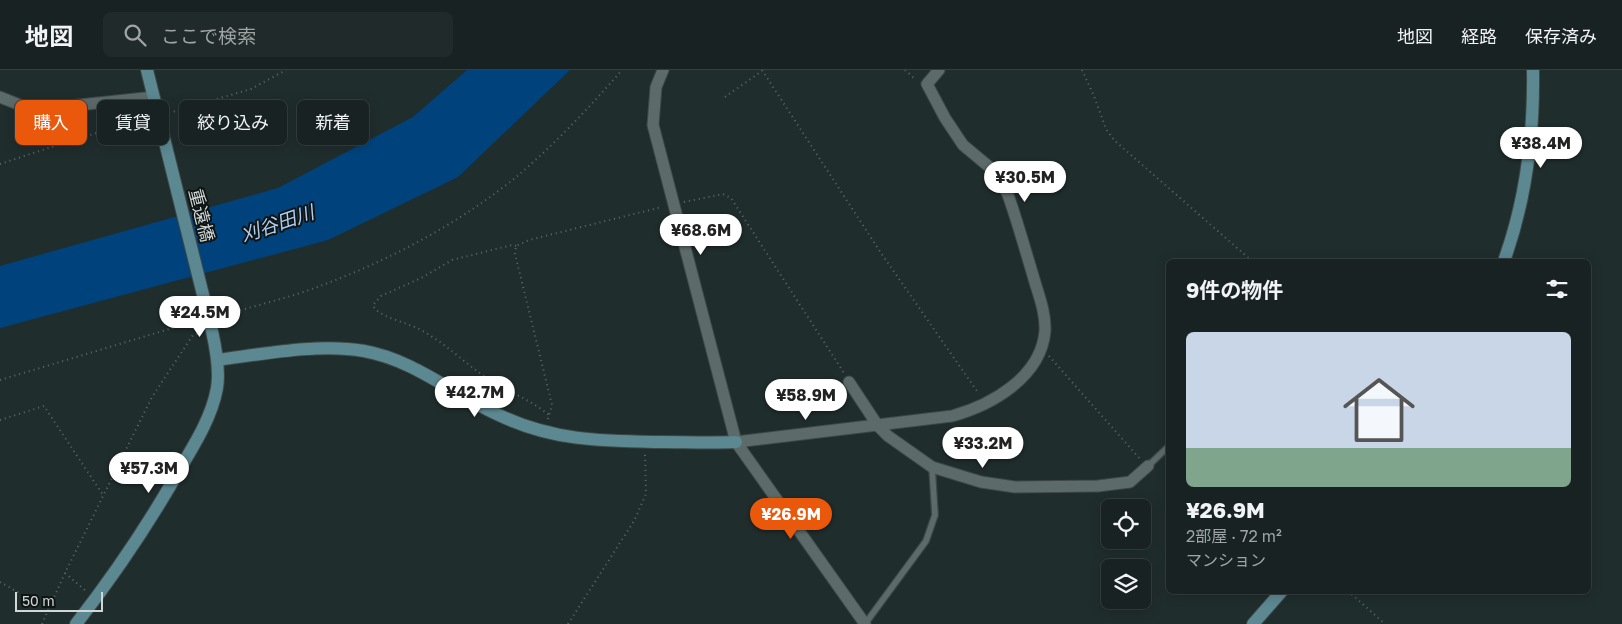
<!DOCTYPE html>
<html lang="ja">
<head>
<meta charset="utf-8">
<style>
	:root { --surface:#182222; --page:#212a2a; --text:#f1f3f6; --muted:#9fa4a5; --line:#363f40; --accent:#ea580c }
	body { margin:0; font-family:"Golos Text","Noto Sans JP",sans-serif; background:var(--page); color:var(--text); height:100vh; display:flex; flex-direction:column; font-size:19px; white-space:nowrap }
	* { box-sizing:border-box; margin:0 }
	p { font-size:16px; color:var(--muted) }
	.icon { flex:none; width:28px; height:28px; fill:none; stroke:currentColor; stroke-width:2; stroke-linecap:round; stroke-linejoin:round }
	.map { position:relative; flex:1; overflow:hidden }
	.drawer { position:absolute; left:1166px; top:189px; width:425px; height:335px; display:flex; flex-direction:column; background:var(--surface); border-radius:8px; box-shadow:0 2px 12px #0003,0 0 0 1px var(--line) }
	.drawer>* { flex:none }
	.hud { position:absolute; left:15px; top:30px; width:475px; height:45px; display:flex; gap:10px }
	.fabs { position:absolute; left:1101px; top:429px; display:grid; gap:10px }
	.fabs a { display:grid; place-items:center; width:50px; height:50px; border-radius:8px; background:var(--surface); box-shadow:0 2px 12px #0003,0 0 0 1px var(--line); font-size:25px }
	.scale { position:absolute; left:15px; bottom:12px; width:88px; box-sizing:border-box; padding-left:5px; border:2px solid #d0d8d7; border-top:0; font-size:14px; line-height:18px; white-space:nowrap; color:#d0d8d7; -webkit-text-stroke:4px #0f1414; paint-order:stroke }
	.price { position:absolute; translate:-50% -42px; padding:0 11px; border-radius:18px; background:#fff; color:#222; font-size:16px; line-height:32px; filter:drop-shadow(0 1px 2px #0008) }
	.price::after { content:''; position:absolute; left:50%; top:30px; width:15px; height:11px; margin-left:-8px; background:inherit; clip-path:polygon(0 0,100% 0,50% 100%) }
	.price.on { background:var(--accent); color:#fff }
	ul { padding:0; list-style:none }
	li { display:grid; align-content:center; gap:10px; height:265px; padding:0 20px }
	li span { display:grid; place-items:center; height:155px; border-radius:8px; color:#555 }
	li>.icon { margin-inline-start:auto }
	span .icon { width:90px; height:90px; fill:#fffc; stroke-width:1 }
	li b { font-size:21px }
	h2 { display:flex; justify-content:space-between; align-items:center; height:60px; padding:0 20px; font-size:21px }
	.chip { padding:0 18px; border-radius:8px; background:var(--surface); box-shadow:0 2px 12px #0003,0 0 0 1px var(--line); font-size:18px; line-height:45px }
	.chip.on { background:var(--accent); color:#fff }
	header { display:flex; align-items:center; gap:30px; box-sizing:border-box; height:70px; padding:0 25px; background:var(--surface); border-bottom:1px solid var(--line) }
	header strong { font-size:24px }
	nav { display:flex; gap:28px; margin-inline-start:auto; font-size:18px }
	.search { width:350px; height:45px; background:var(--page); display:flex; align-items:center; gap:12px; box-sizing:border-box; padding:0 18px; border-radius:8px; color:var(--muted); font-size:19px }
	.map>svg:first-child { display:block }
	.water { fill:#00437c }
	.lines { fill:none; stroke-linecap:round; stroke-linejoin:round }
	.lane-casing { stroke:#3d4847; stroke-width:8 }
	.street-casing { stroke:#3d4847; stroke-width:13 }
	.secondary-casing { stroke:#3d4847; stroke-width:14 }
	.path { stroke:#5f6a6a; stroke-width:2; stroke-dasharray:1 4; stroke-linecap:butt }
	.lane { stroke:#5c6b6a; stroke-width:5.5 }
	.street { stroke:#5c6b6a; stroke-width:11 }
	.secondary { stroke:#5c8892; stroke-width:12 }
	.labels { text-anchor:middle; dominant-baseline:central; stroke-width:4; stroke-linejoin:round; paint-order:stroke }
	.street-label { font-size:18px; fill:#d0d8d7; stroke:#0f1414 }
	.water-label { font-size:19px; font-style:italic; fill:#b0cef0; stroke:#0f1414 }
</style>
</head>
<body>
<header>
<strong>地図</strong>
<div class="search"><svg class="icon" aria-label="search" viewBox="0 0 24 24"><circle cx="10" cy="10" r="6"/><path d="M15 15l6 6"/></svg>ここで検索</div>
<nav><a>地図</a><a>経路</a><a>保存済み</a></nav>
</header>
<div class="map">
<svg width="1622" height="554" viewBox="0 0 1622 554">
	<rect width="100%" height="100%" fill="#202d2d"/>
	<path class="water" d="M467 0H570L458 107 328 170 0 258V196L278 118 413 47Z"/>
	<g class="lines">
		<defs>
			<path id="lane" d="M1148 396 1169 376
				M865 554 926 471 935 445 932 397"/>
			<path id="street" d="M663 0 656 17 653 55 736 372 865 554
				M0 27 30 39 60 37 154 27
				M849 312 878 356 888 366 932 397 981 412 1015 417 1098 416 1130 412 1148 396
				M736 372 952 346C992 335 1041 307 1045 261 1046 241 1037 221 1032 202 1024 176 1017 150 1008 125L1002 112 993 100 963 75 945 48 927 14 939 0"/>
			<path id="secondary" d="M1504 191C1526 130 1534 65 1533 0
				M217 290C263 284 319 273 364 281 415 290 455 326 501 346 554 371 603 371 660 372 685 372 711 373 736 372
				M76 554C115 504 150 452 181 397 196 372 212 346 217 318 220 300 216 279 212 261L147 0
				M1253 554 1282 521"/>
		</defs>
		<use href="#lane" class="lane-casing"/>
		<use href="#street" class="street-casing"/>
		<use href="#secondary" class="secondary-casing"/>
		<path class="path" d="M762 0 881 183 979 324
			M905 0 916 10
			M1082 0 1094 26 1106 59 1115 71 1252 191
			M725 27 762 1
			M169 43 251 19 286 0
			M0 94 79 68 148 49
			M684 132 723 124 731 128 844 303
			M516 176 512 175 452 190 421 208 381 226 373 235C377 247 406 252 419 259 446 273 467 296 493 312 512 323 532 331 549 345
			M221 246C250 237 280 230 309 220 382 194 454 157 515 108 553 76 589 38 622 0
			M1049 286 1140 389
			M0 310 196 251
			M548 349 552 335 515 184 516 176 529 170 662 137
			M0 350 44 336 103 425
			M65 503 86 521
			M0 512 21 524
			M1348 521 1385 554
			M42 554 65 503 152 327 193 265 201 263
			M568 554 634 451 646 424 645 384"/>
		<use href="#lane" class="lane"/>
		<use href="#street" class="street"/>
		<use href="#secondary" class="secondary"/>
	</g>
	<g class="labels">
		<g class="street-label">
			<text transform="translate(202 145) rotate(76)">重遠橋</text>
		</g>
		<g class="water-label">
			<text transform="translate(277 153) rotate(-19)">刈谷田川</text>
		</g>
	</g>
</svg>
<div class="fabs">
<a><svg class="icon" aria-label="locate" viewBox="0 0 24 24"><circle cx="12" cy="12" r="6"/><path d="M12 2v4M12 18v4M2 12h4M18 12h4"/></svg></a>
<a><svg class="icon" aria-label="layers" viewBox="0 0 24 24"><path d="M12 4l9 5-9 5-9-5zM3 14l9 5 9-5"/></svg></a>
</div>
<div class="scale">50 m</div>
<b class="price" style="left:1541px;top:99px">¥38.4M</b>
<b class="price" style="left:1025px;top:133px">¥30.5M</b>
<b class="price" style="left:701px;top:186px">¥68.6M</b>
<b class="price" style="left:200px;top:268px">¥24.5M</b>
<b class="price" style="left:475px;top:348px">¥42.7M</b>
<b class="price" style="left:806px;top:351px">¥58.9M</b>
<b class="price" style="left:983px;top:399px">¥33.2M</b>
<b class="price" style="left:149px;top:424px">¥57.3M</b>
<b class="price on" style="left:791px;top:470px">¥26.9M</b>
<div class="hud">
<a class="chip on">購入</a>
<a class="chip">賃貸</a>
<a class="chip">絞り込み</a>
<a class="chip">新着</a>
</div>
<section class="drawer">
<h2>9件の物件<svg class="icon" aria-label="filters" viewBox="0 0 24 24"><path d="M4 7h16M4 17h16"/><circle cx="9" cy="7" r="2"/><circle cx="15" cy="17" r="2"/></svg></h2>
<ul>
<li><span style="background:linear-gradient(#c9d6e8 75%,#7fa58c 0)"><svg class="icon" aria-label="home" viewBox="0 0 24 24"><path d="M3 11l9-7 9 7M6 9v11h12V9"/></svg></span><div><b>¥26.9M</b><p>2部屋 · 72 m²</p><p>マンション</p></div></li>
</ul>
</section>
</div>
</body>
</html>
